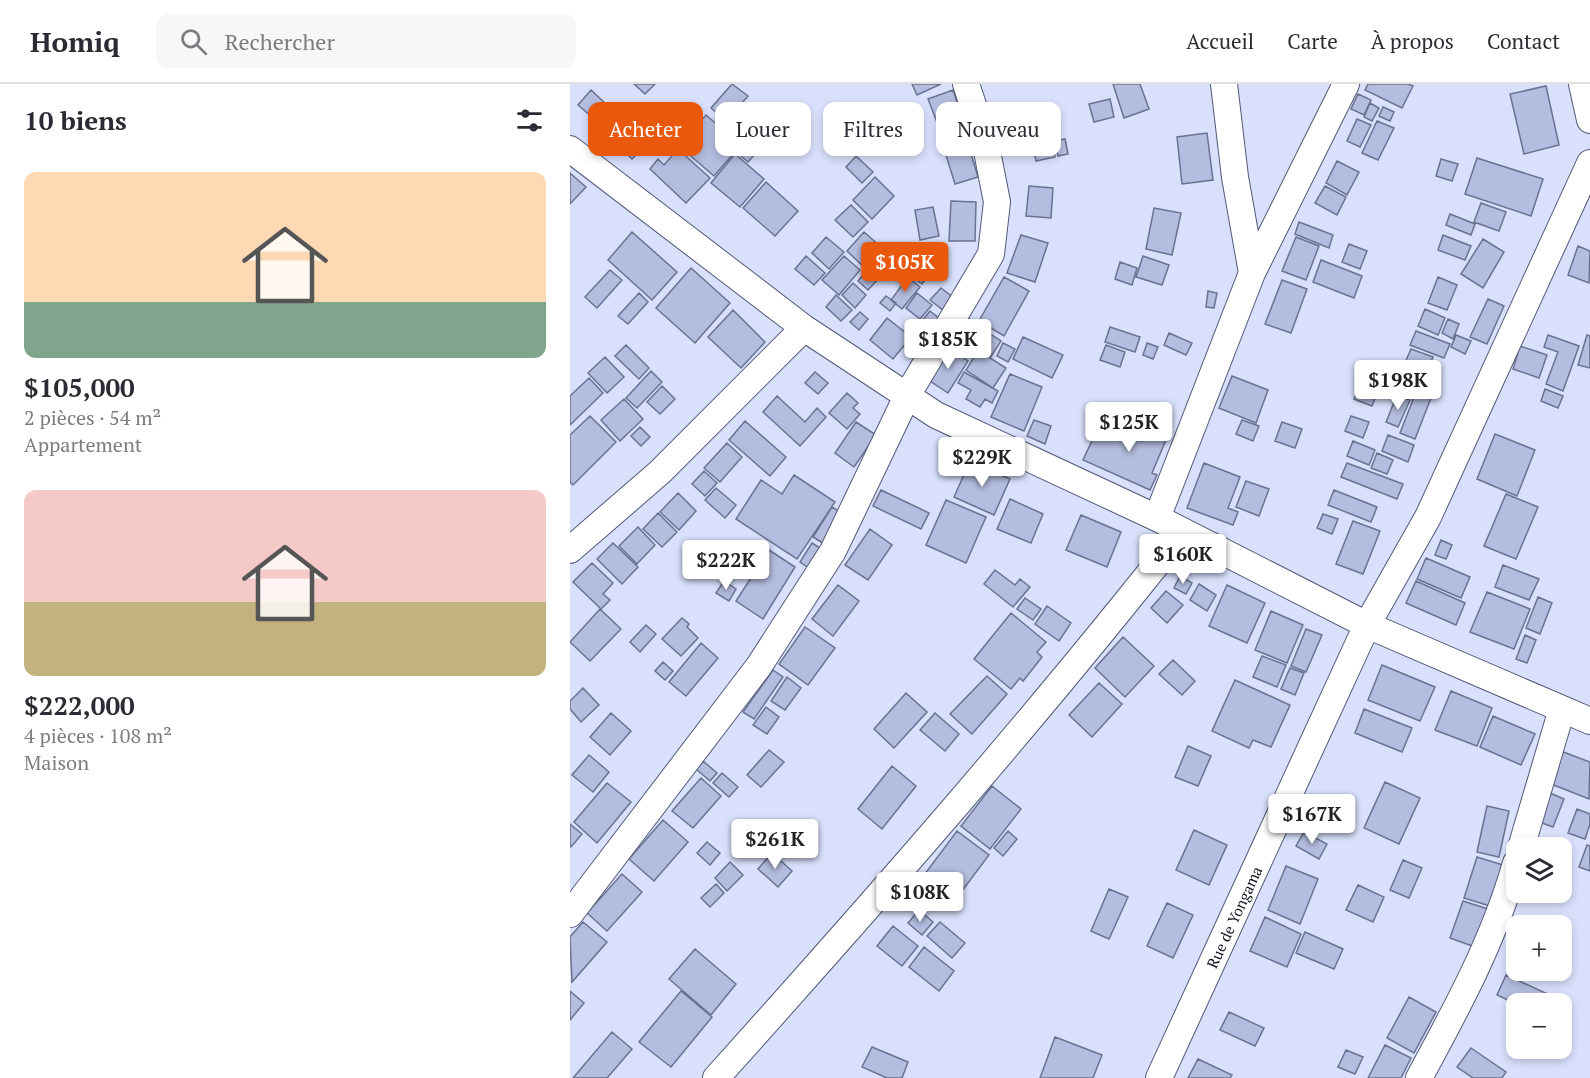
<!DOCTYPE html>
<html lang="fr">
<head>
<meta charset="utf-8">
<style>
	:root { --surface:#fff; --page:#f7f7f7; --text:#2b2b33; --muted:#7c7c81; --line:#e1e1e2; --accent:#ea580c }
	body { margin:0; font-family:"PT Serif",serif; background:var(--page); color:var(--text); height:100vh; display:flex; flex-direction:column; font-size:22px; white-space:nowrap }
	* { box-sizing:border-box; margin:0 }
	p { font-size:20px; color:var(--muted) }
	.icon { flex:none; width:33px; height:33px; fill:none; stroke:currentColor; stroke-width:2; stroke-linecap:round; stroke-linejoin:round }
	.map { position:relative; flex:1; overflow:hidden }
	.sheet { display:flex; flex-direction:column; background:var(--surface); width:570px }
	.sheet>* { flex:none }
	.top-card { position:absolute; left:18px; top:18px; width:570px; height:54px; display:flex; gap:12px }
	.fabs { position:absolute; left:936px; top:753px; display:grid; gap:12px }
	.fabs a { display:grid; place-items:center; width:66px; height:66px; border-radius:12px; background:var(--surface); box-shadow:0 3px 9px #0003; font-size:30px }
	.price { position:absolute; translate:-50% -51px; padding:0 14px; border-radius:6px; background:#fff; color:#222; font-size:20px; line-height:39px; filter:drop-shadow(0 2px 3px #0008) }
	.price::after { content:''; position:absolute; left:50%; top:36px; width:18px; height:14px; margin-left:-9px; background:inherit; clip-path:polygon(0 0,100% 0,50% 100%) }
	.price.on { background:var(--accent); color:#fff }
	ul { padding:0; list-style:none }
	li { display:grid; align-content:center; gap:12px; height:318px; padding:0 24px }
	li span { display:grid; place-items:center; height:186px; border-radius:12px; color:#555 }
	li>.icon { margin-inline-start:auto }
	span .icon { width:108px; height:108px; fill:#fffc; stroke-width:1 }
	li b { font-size:26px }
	h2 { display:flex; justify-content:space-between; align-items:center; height:72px; padding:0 24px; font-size:26px }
	.tag { padding:0 21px; border-radius:12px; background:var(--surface); box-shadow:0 3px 9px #0003; font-size:21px; line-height:54px }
	.tag.on { background:var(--accent); color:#fff }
	header { display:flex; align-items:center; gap:36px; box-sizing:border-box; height:84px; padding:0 30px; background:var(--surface); border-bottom:2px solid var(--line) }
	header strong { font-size:28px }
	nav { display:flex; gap:33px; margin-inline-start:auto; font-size:21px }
	.search { width:420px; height:54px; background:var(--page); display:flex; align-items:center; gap:15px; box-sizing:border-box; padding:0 21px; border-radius:12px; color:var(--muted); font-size:22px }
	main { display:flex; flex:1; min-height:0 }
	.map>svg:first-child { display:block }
	.building { fill:#b4bddf; stroke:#6a7291; stroke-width:1.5 }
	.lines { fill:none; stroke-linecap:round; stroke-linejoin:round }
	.minor-casing { stroke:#515977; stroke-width:28 }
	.minor { stroke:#fff; stroke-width:26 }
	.labels { text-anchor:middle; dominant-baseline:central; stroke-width:4.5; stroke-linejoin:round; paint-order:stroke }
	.street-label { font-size:15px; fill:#121521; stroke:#fff }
</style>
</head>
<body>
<header>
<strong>Homiq</strong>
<div class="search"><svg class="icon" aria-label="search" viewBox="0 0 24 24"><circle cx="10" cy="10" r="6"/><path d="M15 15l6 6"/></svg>Rechercher</div>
<nav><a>Accueil</a><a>Carte</a><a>À propos</a><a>Contact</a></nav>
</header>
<main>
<section class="sheet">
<h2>10 biens<svg class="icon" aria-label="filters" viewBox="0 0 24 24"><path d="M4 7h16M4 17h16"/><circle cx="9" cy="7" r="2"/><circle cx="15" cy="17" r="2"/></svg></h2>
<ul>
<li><span style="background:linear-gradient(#ffd9b3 70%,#7fa58c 0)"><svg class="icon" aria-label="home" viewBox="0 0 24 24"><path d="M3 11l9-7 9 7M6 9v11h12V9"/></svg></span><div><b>$105,000</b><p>2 pièces · 54 m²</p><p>Appartement</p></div></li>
<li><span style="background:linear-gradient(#f6c9c9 60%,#c2b280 0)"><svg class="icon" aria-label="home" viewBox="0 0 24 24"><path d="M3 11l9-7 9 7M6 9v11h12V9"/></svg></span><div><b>$222,000</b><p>4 pièces · 108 m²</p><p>Maison</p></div></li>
</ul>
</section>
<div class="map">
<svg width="1020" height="994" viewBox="0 0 1020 994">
	<rect width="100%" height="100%" fill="#d8e0fc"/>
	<path class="building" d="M64 0H85L75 10Z
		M162 0 178 12 156 37 141 24Z
		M342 0H371L347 11Z
		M543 0H570L579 25 554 34Z
		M798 0H838L843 2 832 24 795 6Z
		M976 2 989 61 954 70 940 10Z
		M21 6 36 20 23 34 8 21Z
		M383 6 388 21 384 23 395 51 375 59 358 15Z
		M788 10 801 16 794 31 781 25Z
		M540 15 544 33 524 38 519 20Z
		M800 19 809 24 802 37 794 33Z
		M341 23 351 43 320 59 309 39Z
		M813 23 824 28 820 37 809 32Z
		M136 31 171 61 144 92 109 62Z
		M78 32 92 46 62 75 48 61Z
		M787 35 801 41 790 63 777 57Z
		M807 37 824 44 808 76 792 69Z
		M637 49 643 96 612 100 607 53Z
		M495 55 498 70 488 72 485 57Z
		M482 57 485 73 466 77 463 61Z
		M175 60 185 70 178 78 167 69Z
		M398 60 408 93 385 100 375 68Z
		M108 65 140 94 116 119 80 85 88 75 94 81Z
		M165 70 194 95 170 123 141 99Z
		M286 72 303 88 292 99 276 83Z
		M907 74 973 95 961 132 895 110Z
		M871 75 888 80 882 97 866 92Z
		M767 77 789 88 777 111 756 99Z
		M0 89 16 103 0 120Z
		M305 93 324 112 302 135 283 116Z
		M196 98 228 127 205 152 173 124Z
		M459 102 483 104 481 134 456 132Z
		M755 102 776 113 767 131 745 119Z
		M381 117 406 118 405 157H379Z
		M911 119 936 128 929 147 904 138Z
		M281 121 298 138 283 153 265 136Z
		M363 123 369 152 350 156 345 126Z
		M584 124 611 129 602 171 576 165Z
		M880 130 905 140 901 151 876 141Z
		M729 138 763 151 759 164 725 150Z
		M62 148 107 188 82 216 38 176Z
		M294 148 326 176 298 206 288 197 297 186 277 167Z
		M451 151 478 159 465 198 437 189Z
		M873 151 901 162 895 176 868 166Z
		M256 153 274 168 259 185 242 169Z
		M726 153 749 162 736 196 712 187Z
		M913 155 934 168 913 204 891 190Z
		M779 160 797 167 790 185 772 178Z
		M1008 162 1020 167 1019 199 998 191Z
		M236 172 255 189 244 201 225 185Z
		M274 172 290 186 269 211 252 196Z
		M573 172 599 181 592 201 566 193Z
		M751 176 792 192 784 214 743 198Z
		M550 178 567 184 562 201 545 195Z
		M345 180 358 192 352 200 338 189Z
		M121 184 160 219 125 259 86 224Z
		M40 186 52 196 27 224 15 213Z
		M338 193 350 203 332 225 321 216Z
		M434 193 459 207 434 252 409 237Z
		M868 193 887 201 877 226 858 219Z
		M712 196 737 205 721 249 695 240Z
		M283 199 296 211 285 224 272 211Z
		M371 204 384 214 374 227 360 216Z
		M638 207 647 209 644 224 636 223Z
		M69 209 78 218 58 240 48 232Z
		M347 209 362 221 350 235 336 224Z
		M266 211 282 226 271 237 256 223Z
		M316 212 326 219 320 227 310 219Z
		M918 215 934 222 917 260 900 253Z
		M855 225 875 234 868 251 848 242Z
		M163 226 195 258 171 284 138 253Z
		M360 227 370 235 361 247 351 238Z
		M290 228 298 235 289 246 280 238Z
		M396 233 419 247 406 267 384 253Z
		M317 234 341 253 323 275 300 256Z
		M878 235 889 240 883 255 872 249Z
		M540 243 570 253 565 268 535 258Z
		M846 247 880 260 874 274 840 261Z
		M419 249 431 257 420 274 436 284 423 304 396 286Z
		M599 249 622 259 616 271 594 261Z
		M886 251 901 257 895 270 881 263Z
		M978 251 1009 262 993 307 976 300 988 268 974 263Z
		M1017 251 1020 252V284L1008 281Z
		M453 253 493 271 482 294 443 275Z
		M433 259 445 265 438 278 427 272Z
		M577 259 588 263 583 275 573 271Z
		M56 261 79 284 69 295 45 272Z
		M536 261 555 268 550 283 530 276Z
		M950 262 977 271 969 294 943 285Z
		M377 263 398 277 378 309 357 295Z
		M841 265 863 273 856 290 834 281Z
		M35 273 54 293 37 309 18 289Z
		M81 287 92 298 67 324 56 314Z
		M245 288 258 299 248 310 235 299Z
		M394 288 428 307 422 319 415 315 410 323 396 315 401 306 388 299Z
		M440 290 472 303 454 347 421 333Z
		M662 292 698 306 686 339 649 324Z
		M19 294 33 309 0 341V312Z
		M790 300 808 307 802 322 784 315Z
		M92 302 105 315 90 330 77 318Z
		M975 305 993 312 988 324 971 317Z
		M846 308 861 314 845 355 830 349Z
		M277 309 288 319 283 324 290 330 277 345 259 329Z
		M827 311 840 316 828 343 816 338Z
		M207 312 235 338 247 324 256 333 230 362 193 328Z
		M54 315 73 335 50 357 31 336Z
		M20 332 46 358 3 401 0 398V351Z
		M781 332 799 338 793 354 775 347Z
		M464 336 481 342 475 360 457 352Z
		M582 336 601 344 582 389 587 391 580 406 513 376 529 342 572 357Z
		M672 336 689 342 683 357 666 350Z
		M175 337 216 373 200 392 159 356Z
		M286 338 306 351 284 383 265 369Z
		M712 338 732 345 725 364 705 357Z
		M70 343 80 353 71 362 61 352Z
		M925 350 965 366 947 412 907 395Z
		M818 351 844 361 838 378 812 367Z
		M783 357 805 366 799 381 777 372Z
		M157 359 172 373 150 398 134 384Z
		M807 369 823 376 817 390 801 384Z
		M400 377 440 395 424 431 384 413Z
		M634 379 670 393 658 424 668 428 663 441 617 424Z
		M777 379 833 400 827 415 771 393Z
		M134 387 147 399 135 412 122 400Z
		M224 391 265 418 227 475 166 435 191 396 212 410Z
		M676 397 699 405 689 432 666 423Z
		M146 404 166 421 155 434 135 416Z
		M311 406 359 429 351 445 303 422Z
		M764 406 807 423 801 438 758 421Z
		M108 409 126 427 109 446 90 428Z
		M936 410 968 423 946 475 914 462Z
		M440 415 473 430 461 459 427 445Z
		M376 416 416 433 396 479 356 461Z
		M262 423 277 432 257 462 243 453Z
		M88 429 107 448 92 463 73 445Z
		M753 430 768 435 762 450 747 444Z
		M511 431 551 448 537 483 496 466Z
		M783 437 810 447 793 490 766 480Z
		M68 443 85 461 67 480 49 462Z
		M300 445 322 461 298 496 275 481Z
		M871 456 882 461 876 475 865 471Z
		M43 459 68 483 52 500 27 475Z
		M242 459 253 466 240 485 230 478Z
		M199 466 225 483 193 535 166 517Z
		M856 474 900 493 891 514 847 495Z
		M22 479 43 499 33 510 40 516 31 525 3 498Z
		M933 481 969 495 959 516 925 503Z
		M425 486 445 501 450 495 460 503 443 523 414 500Z
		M610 492 622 499 616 510 604 504Z
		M154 497 166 505 159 517 146 509Z
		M846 497 895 519 886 541 836 519Z
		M629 500 646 511 637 527 620 516Z
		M268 501 289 517 263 552 242 535Z
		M657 501 695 519 677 559 639 542Z
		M596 507 613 521 597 539 581 524Z
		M917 508 960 525 944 565 900 548Z
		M968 513 982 519 970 550 956 544Z
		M455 514 471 525 463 536 447 525Z
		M477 522 501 539 489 557 465 540Z
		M30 525 51 545 20 577 0 558Z
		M701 527 733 541 717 579 685 566Z
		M441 529 476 558 467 568 472 573 453 597 450 594 441 605 404 575Z
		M112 534 119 540 117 543 128 554 111 572 92 555Z
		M76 541 86 550 70 568 60 558Z
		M235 543 265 564 238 601 209 580Z
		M736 545 752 551 736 588 721 582Z
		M955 551 966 556 957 579 946 575Z
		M553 553 584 582 555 613 525 584Z
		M131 559 148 574 116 612 99 598Z
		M692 572 716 581 707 603 683 593Z
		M603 576 625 597 612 611 589 590Z
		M93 578 103 587 95 596 85 587Z
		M812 581 865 603 850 637 798 616Z
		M720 584 734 589 725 611 711 605Z
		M203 586 213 593 184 635 173 628Z
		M417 592 437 610 402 650 380 630Z
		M217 593 231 604 215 626 201 617Z
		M665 596 720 621 701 663 683 656 679 664 642 647Z
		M529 599 552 620 522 653 499 631Z
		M13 604 29 621 11 638 0 625V617Z
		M881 607 922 624 907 662 865 646Z
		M336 609 357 628 324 664 304 645Z
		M196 623 209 633 197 650 183 641Z
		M794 625 842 644 832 668 785 649Z
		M41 629 61 647 40 671 20 653Z
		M365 629 389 650 375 667 350 646Z
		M923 632 965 650 951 681 910 663Z
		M618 662 641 672 628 702 605 693Z
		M199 666 214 678 191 703 177 691Z
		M988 666 1020 678 1019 715 976 698Z
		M19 671 39 688 23 708 2 691Z
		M133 677 147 689 140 697 126 685Z
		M322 682 346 702 312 745 288 725Z
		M152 689 168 703 159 713 143 699Z
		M131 694 151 712 123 744 102 727Z
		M815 698 850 714 829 760 794 744Z
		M37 699 61 718 27 759 4 738Z
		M422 702 451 725 420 765 391 742Z
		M975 707 994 715 983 743 964 736Z
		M917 722 939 727 929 773 907 768Z
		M1007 725 1020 730V740L1015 755 998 749Z
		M93 736 118 758 84 797 59 775Z
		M0 740 12 750 1 763 0 762Z
		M624 746 657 761 639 801 606 786Z
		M387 747 419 771 386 815 354 791Z
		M438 747 447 755 433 772 424 764Z
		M734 748 757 760 749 775 726 762Z
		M137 758 150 769 140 781 127 769Z
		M1017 761 1020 762V787L1009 783Z
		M202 769 222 787 208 803 188 785Z
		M907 773 933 781 920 822 894 814Z
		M833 776 852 784 839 814 820 806Z
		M160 778 173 791 157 807 145 794Z
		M716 782 748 795 730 840 698 826Z
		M52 790 72 808 37 847 17 829Z
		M146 800 154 809 140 823 131 814Z
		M788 801 814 813 803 838 776 826Z
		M539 805 558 813 539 855 521 847Z
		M893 817 918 825 905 863 880 854Z
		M597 819 623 831 603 874 577 862Z
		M349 826 363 838 352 851 338 839Z
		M695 833 731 850 717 883 680 867Z
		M13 838 37 858 2 898 0 853Z
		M370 838 395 859 382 874 357 852Z
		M323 842 348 862 332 882 307 862Z
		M735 848 773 865 764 885 726 869Z
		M354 863 384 887 369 907 339 883Z
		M125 865 166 900 141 931 99 895Z
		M936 891 980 911 976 920H946L927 911Z
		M0 907 14 919 0 936Z
		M111 907 142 933 101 983 69 958Z
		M839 913 866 928 844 969 817 954Z
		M659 928 694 944 685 962 650 946Z
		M42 948 62 965 37 994H3Z
		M485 953 532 971 523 994H470Z
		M815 961 841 974 831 994H798Z
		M302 963 338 978 332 994H317L292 983Z
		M901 964 936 988 932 994H903L887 983Z
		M776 966 793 973 785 990 768 983Z
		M628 975 662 991 660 994H618Z"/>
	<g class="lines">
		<defs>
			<path id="minor" d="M654 0 665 93 682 189
				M1012 0 1020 36
				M0 65 234 244 366 331 587 434 797 541 1020 637
				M587 434 682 189 776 0
				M0 466 90 388 234 244
				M951 764 992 625
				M0 830 189 582 263 467 338 310 421 170 427 118 415 57 396 0
				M146 994C306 816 464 636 613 447
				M589 994 797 541 858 433 1020 79
				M849 994C887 924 924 856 946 779"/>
		</defs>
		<use href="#minor" class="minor-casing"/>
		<use href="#minor" class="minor"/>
	</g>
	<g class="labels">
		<g class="street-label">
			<text transform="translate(664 833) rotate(-65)">Rue de Yongama</text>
		</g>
	</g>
</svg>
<div class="fabs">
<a><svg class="icon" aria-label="layers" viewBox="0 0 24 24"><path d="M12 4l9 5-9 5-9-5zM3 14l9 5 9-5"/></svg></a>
<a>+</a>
<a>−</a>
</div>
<b class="price on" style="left:335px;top:209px">$105K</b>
<b class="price" style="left:378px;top:286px">$185K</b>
<b class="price" style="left:828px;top:327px">$198K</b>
<b class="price" style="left:559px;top:369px">$125K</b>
<b class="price" style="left:412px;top:404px">$229K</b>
<b class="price" style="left:613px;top:501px">$160K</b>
<b class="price" style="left:156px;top:507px">$222K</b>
<b class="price" style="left:742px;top:761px">$167K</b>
<b class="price" style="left:205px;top:786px">$261K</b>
<b class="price" style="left:350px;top:839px">$108K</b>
<div class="top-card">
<a class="tag on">Acheter</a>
<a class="tag">Louer</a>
<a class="tag">Filtres</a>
<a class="tag">Nouveau</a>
</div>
</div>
</main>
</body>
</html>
